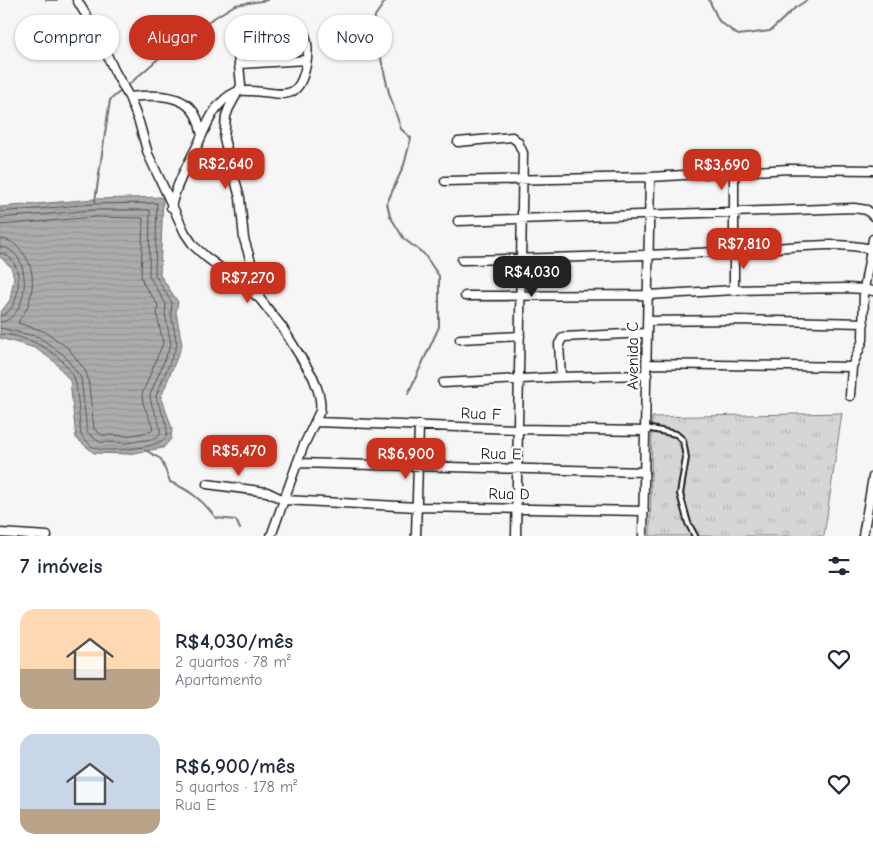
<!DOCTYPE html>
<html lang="pt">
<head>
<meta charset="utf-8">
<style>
	:root { --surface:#fff; --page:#f2f2f3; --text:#1f2937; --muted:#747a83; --accent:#c8321e }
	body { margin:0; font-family:"Comic Neue",sans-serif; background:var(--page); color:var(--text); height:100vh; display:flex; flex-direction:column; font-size:19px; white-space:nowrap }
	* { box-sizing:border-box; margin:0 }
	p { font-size:16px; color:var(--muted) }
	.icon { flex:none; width:28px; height:28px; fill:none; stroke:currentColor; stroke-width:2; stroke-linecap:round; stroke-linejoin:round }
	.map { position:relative; height:536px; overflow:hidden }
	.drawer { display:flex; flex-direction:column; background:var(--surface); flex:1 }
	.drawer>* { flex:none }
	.hud { position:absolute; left:15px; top:15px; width:500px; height:45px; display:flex; gap:10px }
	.price { position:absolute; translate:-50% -42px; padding:0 11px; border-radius:10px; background:var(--accent); color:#fff; font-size:16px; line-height:32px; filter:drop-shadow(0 1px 2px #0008) }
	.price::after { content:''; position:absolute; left:50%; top:30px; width:15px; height:11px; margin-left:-8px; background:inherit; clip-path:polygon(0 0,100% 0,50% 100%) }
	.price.on { background:#222; color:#fff }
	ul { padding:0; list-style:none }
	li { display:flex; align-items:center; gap:15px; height:125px; padding:0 20px }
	li span { display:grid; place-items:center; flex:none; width:140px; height:100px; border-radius:15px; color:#555 }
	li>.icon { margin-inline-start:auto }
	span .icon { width:60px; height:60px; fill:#fffc; stroke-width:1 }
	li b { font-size:21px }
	h2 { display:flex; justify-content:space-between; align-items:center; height:60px; padding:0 20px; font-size:21px }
	.tag { padding:0 18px; border-radius:22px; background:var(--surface); box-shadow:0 1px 4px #0004; font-size:18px; line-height:45px }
	.tag.on { background:var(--accent); color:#fff }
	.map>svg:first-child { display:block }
	.grass { fill:url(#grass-tufts); stroke:#797979 }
	.water { fill:url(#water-rules); stroke:#727272 }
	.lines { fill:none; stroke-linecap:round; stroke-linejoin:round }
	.shore { stroke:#565656; stroke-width:1 }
	.stream { stroke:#727272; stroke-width:2 }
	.lane-casing { stroke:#1c1c1c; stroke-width:8 }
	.street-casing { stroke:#1c1c1c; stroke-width:11 }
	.lane { stroke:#fff; stroke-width:4 }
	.street { stroke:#fff; stroke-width:8 }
	.labels { text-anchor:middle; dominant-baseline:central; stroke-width:4.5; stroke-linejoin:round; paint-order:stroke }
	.street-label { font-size:16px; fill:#1c1c1c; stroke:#fff }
</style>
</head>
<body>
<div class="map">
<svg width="873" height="536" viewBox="0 0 873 536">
	<defs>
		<pattern id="grass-tufts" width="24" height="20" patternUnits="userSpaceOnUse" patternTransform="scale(1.25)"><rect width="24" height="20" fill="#d6d6d6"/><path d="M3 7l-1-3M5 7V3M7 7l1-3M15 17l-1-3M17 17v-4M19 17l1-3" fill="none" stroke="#b7b7b7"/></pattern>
		<pattern id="water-rules" width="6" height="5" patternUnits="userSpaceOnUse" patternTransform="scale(1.25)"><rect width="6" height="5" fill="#acacac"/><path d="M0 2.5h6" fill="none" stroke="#939393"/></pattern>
	</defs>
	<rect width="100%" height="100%" fill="#f6f6f6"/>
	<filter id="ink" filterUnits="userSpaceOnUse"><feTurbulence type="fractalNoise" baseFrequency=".02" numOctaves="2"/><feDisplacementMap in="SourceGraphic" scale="10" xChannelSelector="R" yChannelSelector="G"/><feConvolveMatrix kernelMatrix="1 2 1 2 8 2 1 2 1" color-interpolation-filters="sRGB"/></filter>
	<g filter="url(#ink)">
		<path class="grass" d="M842 413 824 536H650L652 417Z"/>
		<path class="water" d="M163 197 160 275 178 302 176 312 182 345 161 397 172 428 171 439 163 448 128 454 94 453 76 438 70 381 55 362 35 348 0 338V313L10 300 14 278 11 267 0 257V207L95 199Z"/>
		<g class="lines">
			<path class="shore" d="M0 212 95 204 157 203 155 275 172 303 171 313 177 345 156 396C158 407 171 427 166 437 161 448 107 453 95 448 90 446 85 439 81 435 79 423 78 386 74 377 60 351 29 336 0 334
				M0 218 96 210H150L149 276 166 304 165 314 171 344 150 395C150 409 162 421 160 435L157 438 127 443 99 442 87 432 81 378 64 355 39 337 0 328
				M0 225 96 217 143 218 141 277 144 285 158 305 157 315 163 343 142 394 143 403 153 428 152 431 127 436 102 435 94 429 88 378 85 370 68 348 46 332 18 323C20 317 26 312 28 306 35 284 35 264 18 247 12 242 7 239 0 239
				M0 247C35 249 30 320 0 322
				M0 253C27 256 22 313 0 316"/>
			<path class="stream" d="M46 0H57
				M386 0 375 16 374 29 389 93 401 129 411 138 404 165 387 203 390 216 404 239 424 254 439 276V327L408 394
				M709 0 719 21 738 35 770 31 795 8 807 0
				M126 87 183 37 235 5 268 0
				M95 201 110 100 122 90
				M145 450 161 459 170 482C190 490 202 500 216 518L236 520 240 529"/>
			<defs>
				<path id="lane" d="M646 428 676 434 683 440 686 458 680 494 688 523 695 536"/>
				<path id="street" d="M77 0 99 37 114 70 129 97 139 122 148 154 185 233 194 246 206 257 247 288 260 299 282 327 313 377C317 388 322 399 320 411L303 447 271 536
					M239 64C238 51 233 34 249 29
					M129 97C151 95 184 92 196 116 199 121 200 129 202 135
					M458 142 512 137 518 142 523 153 516 536
					M445 181 650 177 789 169 873 170
					M171 207C176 186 185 169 195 150 206 129 212 103 236 92 240 90 247 91 251 91 281 92 298 105 306 65 308 53 309 43 303 31
					M458 221 854 208 867 210 873 216
					M462 260C553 258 644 256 735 251 775 249 832 240 871 249
					M734 290V171
					M465 296 648 295 734 290 846 288 864 289 873 291
					M260 299 255 275 244 239 240 198 224 139 226 116 229 108 241 86 239 64 306 60
					M647 321 735 320 864 323
					M460 339 520 336
					M647 364 852 367
					M561 377 559 344 563 337 647 333
					M443 383 561 377 647 375
					M850 396 852 367 863 340 864 289 873 239
					M315 422 518 429 646 431
					M297 463 645 472
					M207 484 267 492 284 500 417 507 644 511
					M0 533 47 536
					M416 536 419 425
					M643 536 650 177
					M863 536 873 477"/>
			</defs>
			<use href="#lane" class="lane-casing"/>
			<use href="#street" class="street-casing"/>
			<use href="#lane" class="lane"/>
			<use href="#street" class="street"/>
		</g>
	</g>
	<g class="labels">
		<g class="street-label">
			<text transform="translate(633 356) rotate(-90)">Avenida C</text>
			<text transform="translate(481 414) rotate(2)">Rua F</text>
			<text transform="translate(501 454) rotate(1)">Rua E</text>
			<text transform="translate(509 494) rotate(1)">Rua D</text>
		</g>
	</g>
</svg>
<b class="price" style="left:226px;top:190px">R$2,640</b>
<b class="price" style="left:722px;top:191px">R$3,690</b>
<b class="price" style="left:744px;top:270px">R$7,810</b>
<b class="price on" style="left:532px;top:298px">R$4,030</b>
<b class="price" style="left:248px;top:304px">R$7,270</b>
<b class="price" style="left:239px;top:477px">R$5,470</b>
<b class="price" style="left:406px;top:480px">R$6,900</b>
<div class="hud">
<a class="tag">Comprar</a>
<a class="tag on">Alugar</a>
<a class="tag">Filtros</a>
<a class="tag">Novo</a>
</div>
</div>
<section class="drawer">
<h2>7 imóveis<svg class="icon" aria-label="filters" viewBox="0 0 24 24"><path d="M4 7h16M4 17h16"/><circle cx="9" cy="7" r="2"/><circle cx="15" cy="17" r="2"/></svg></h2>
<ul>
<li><span style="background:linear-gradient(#ffd9b3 60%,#b9a48a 0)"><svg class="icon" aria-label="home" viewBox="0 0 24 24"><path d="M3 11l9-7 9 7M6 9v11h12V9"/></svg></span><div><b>R$4,030/mês</b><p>2 quartos · 78 m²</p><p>Apartamento</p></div><svg class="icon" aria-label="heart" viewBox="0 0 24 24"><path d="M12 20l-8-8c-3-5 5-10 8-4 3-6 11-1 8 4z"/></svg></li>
<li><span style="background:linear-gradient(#c9d6e8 75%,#b9a48a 0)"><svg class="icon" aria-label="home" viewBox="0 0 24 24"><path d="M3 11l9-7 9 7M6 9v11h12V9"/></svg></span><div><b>R$6,900/mês</b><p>5 quartos · 178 m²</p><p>Rua E</p></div><svg class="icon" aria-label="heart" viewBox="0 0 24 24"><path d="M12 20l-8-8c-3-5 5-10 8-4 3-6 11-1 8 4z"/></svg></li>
</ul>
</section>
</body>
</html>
